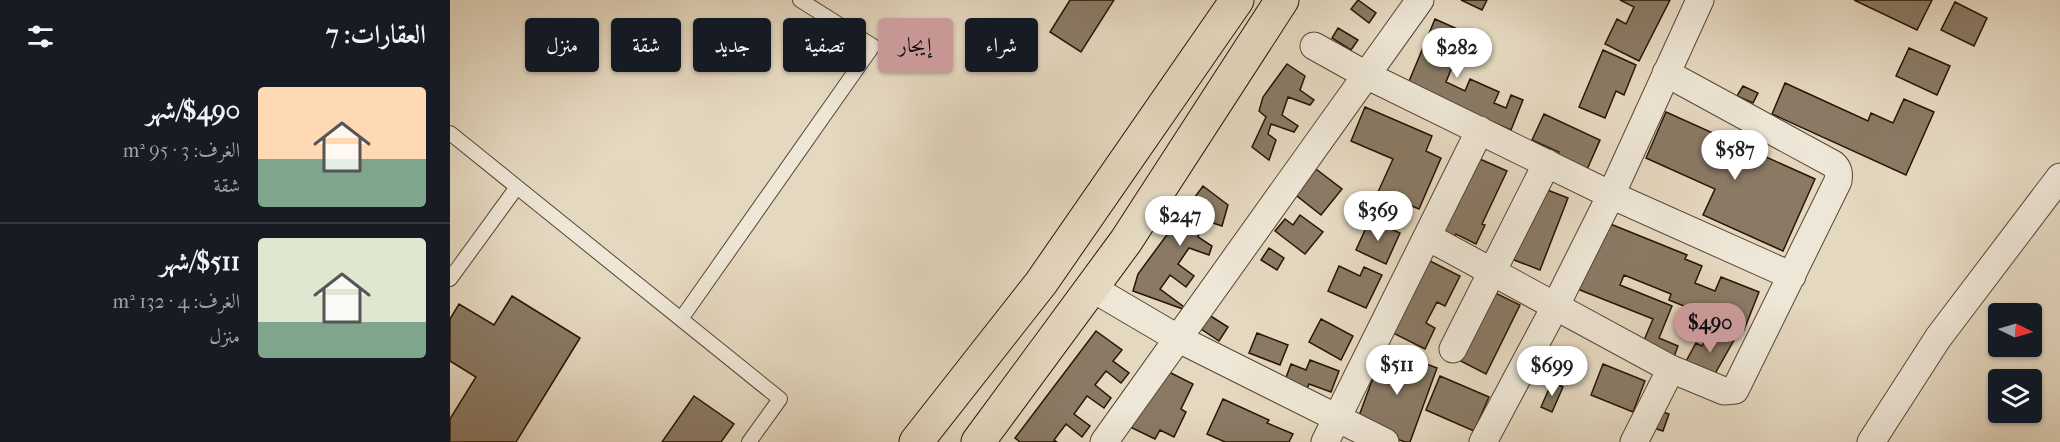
<!DOCTYPE html>
<html lang="ar">
<head>
<meta charset="utf-8">
<style>
	:root { --surface:#171b24; --page:#20242c; --text:#f1f3f6; --muted:#9ea1a6; --line:#363941; --accent:#c59692 }
	body { margin:0; font-family:"IM FELL French Canon",Amiri,serif; background:var(--page); color:var(--text); direction:rtl; height:100vh; display:flex; flex-direction:column; font-size:22px; white-space:nowrap }
	* { box-sizing:border-box; margin:0 }
	p { font-size:20px; color:var(--muted) }
	.icon { flex:none; width:33px; height:33px; fill:none; stroke:currentColor; stroke-width:2; stroke-linecap:round; stroke-linejoin:round }
	.map { position:relative; flex:1; overflow:hidden; direction:ltr }
	.side { display:flex; flex-direction:column; background:var(--surface); width:450px }
	.side>* { flex:none }
	.banner { position:absolute; left:18px; top:18px; width:570px; height:54px; direction:rtl; display:flex; gap:12px }
	.needle { width:39px; rotate:95deg }
	.fabs { position:absolute; left:1538px; top:303px; display:grid; gap:12px }
	.fabs a { display:grid; place-items:center; width:54px; height:54px; border-radius:6px; background:var(--surface); box-shadow:0 2px 4px #0004; font-size:30px }
	.price { position:absolute; translate:-50% -51px; padding:0 14px; border-radius:21px; background:#fff; color:#222; font-size:20px; line-height:39px; filter:drop-shadow(0 2px 3px #0008) }
	.price::after { content:''; position:absolute; left:50%; top:36px; width:18px; height:14px; margin-left:-9px; background:inherit; clip-path:polygon(0 0,100% 0,50% 100%) }
	.price.on { background:var(--accent); color:#111 }
	ul { padding:0; list-style:none }
	li { display:flex; align-items:center; gap:18px; height:150px; padding:0 24px }
	li+li { border-top:2px solid var(--line) }
	li span { display:grid; place-items:center; flex:none; width:168px; height:120px; border-radius:6px; color:#555 }
	li>.icon { margin-inline-start:auto }
	span .icon { width:72px; height:72px; fill:#fffc; stroke-width:1 }
	li b { font-size:26px }
	h2 { display:flex; justify-content:space-between; align-items:center; height:72px; padding:0 24px; font-size:26px }
	.pill { padding:0 21px; border-radius:6px; background:var(--surface); box-shadow:0 2px 4px #0004; font-size:21px; line-height:54px }
	.pill.on { background:var(--accent); color:#111 }
	main { display:flex; flex:1; min-height:0 }
	.map>svg:first-child { display:block }
	.building { fill:#8a7a65; stroke:#281502; stroke-width:1.5 }
	.lines { fill:none; stroke-linecap:round; stroke-linejoin:round }
	.lane-casing { stroke:#574632; stroke-width:16 }
	.street-casing { stroke:#574632; stroke-width:29 }
	.primary-casing { stroke:#281502; stroke-width:35 }
	.lane { stroke:#eee6d6; stroke-width:14 }
	.street { stroke:#eee6d6; stroke-width:27 }
	.primary { stroke:#e5d8c0; stroke-width:33 }
</style>
</head>
<body>
<main>
<div class="map">
<svg width="1610" height="442" viewBox="0 0 1610 442">
	<rect width="100%" height="100%" fill="#e5d8c0"/>
	<filter id="stains"><feTurbulence type="fractalNoise" baseFrequency=".00333" numOctaves="4"/><feColorMatrix values="0 0 0 0 .2 0 0 0 0 .09 0 0 0 0 .02 0 0 0 .5 -.17"/></filter>
	<radialGradient id="worn" r=".72"><stop offset=".6" stop-color="#630" stop-opacity="0"/><stop offset="1" stop-color="#630" stop-opacity=".3"/></radialGradient>
	<path class="building" d="M620 0H664L631 52 600 32Z
		M908 0 926 13 919 23 901 9Z
		M1011 0H1037L1032 10Z
		M1170 0H1220L1189 61 1155 44 1167 19 1176 24 1184 7Z
		M1404 0H1482L1467 30Z
		M1505 2 1537 18 1524 46 1491 30Z
		M985 19 1016 33 996 82 1015 91 1020 79 1049 92 1044 103 1056 108 1061 95 1073 100 1061 130 957 86Z
		M888 28 908 40 901 50 882 38Z
		M1459 48 1500 66 1487 95 1446 76Z
		M1153 50 1186 65 1174 95 1166 91 1155 118 1129 107Z
		M837 64 855 76 850 90 864 100 860 105 838 97 832 115 848 126 844 132 821 124 818 134 826 140 819 160 802 147 816 117 809 111 813 97Z
		M1335 83 1418 121 1421 113 1443 123 1454 99 1484 112 1456 175 1322 114Z
		M1293 86 1308 93 1303 103 1287 96Z
		M915 107 982 136 976 151 991 158 969 209 928 192 943 159 901 141Z
		M1216 112 1365 179 1333 251 1253 215 1265 189 1196 158Z
		M1094 114 1150 140 1135 174 1105 160 1109 152 1082 140Z
		M1023 156 1057 171 1032 224 1035 225 1026 244 1006 234 1002 243 986 236Z
		M862 166 892 189 871 215 842 192Z
		M753 186 778 205 772 226 754 220 748 237 762 246 759 255 739 248 728 264 744 276 736 287 720 275 710 289 741 312 683 291 688 274Z
		M1087 186 1118 198 1090 270 1059 258Z
		M850 215 873 232 855 254 825 231 835 219 843 225Z
		M920 219 950 233 936 264 906 250Z
		M1153 221 1237 255 1235 259 1252 266 1245 283 1265 291 1271 277 1309 292 1294 330 1219 300 1221 294 1174 275 1170 285 1222 306 1209 338 1228 346 1221 365 1189 352 1203 319 1125 288Z
		M819 248 834 258 827 270 811 260Z
		M978 260 1010 276 995 306 987 302 976 323 985 328 975 349 941 332Z
		M889 266 910 276 914 267 932 275 916 308 878 291Z
		M1033 287 1070 305 1036 374 999 355Z
		M62 296 130 338 66 442H0V419L26 377 0 361V319L9 304 44 325Z
		M759 315 778 327 769 341 751 329Z
		M871 319 903 336 891 360 859 342Z
		M1263 328 1284 340 1262 379 1235 363 1246 343 1252 346Z
		M646 331 672 350 663 361 679 373 671 383 656 371 645 385 661 398 654 408 637 396 624 414 640 426 632 437 616 424 604 440 607 442H570L565 438Z
		M807 333 838 345 830 365 799 353Z
		M934 348 987 368 960 442H955L906 424Z
		M860 360 889 371 881 392 859 384 856 391 834 383 841 364 856 370Z
		M1153 364 1195 381 1183 412 1141 395Z
		M715 370 743 384 731 409 736 412 724 437 710 430 705 439 680 427Z
		M990 376 1039 397 1024 431 976 410Z
		M1102 382 1113 387 1102 412 1091 407Z
		M244 396 284 424 271 442H212Z
		M773 399 819 420 817 423 843 434 839 442H775L757 434Z
		M1199 408 1219 414 1213 431 1194 425Z"/>
	<g class="lines">
		<defs>
			<path id="lane" d="M0 133 330 399 299 442
				M0 279 67 187
				M231 319 423 46 350 0"/>
			<path id="street" d="M864 46 916 75 1161 195 1342 276
				M978 237 1221 369 1274 391 1285 390 1388 181C1389 174 1389 169 1383 164L1216 73
				M642 288 727 338 935 442
				M1003 349 1097 163
				M654 442 970 0
				M875 442 1030 130
				M1033 442 1105 307 1161 195 1250 0
				M1184 442 1221 369
				M1421 442 1488 338 1610 177"/>
			<path id="primary" d="M466 442 591 283 787 0
				M528 442 676 241 832 0"/>
		</defs>
		<use href="#lane" class="lane-casing"/>
		<use href="#street" class="street-casing"/>
		<use href="#primary" class="primary-casing"/>
		<use href="#lane" class="lane"/>
		<use href="#street" class="street"/>
		<use href="#primary" class="primary"/>
	</g>
	<rect width="100%" height="100%" filter="url(#stains)"/>
	<rect width="100%" height="100%" fill="url(#worn)"/>
</svg>
<div class="fabs">
<a><svg class="needle" viewBox="-14 -14 28 28"><path d="M0-13l5 13h-10z" fill="#e53935"/><path d="M0 13l5-13h-10z" fill="#9ea1a6"/></svg></a>
<a><svg class="icon" aria-label="layers" viewBox="0 0 24 24"><path d="M12 4l9 5-9 5-9-5zM3 14l9 5 9-5"/></svg></a>
</div>
<b class="price" style="left:1007px;top:79px">$282</b>
<b class="price" style="left:1285px;top:181px">$587</b>
<b class="price" style="left:928px;top:242px">$369</b>
<b class="price" style="left:730px;top:247px">$247</b>
<b class="price on" style="left:1260px;top:354px">$490</b>
<b class="price" style="left:947px;top:396px">$511</b>
<b class="price" style="left:1102px;top:397px">$699</b>
<div class="banner">
<a class="pill">شراء</a>
<a class="pill on">إيجار</a>
<a class="pill">تصفية</a>
<a class="pill">جديد</a>
<a class="pill">شقة</a>
<a class="pill">منزل</a>
</div>
</div>
<section class="side">
<h2>العقارات: 7<svg class="icon" aria-label="filters" viewBox="0 0 24 24"><path d="M4 7h16M4 17h16"/><circle cx="9" cy="7" r="2"/><circle cx="15" cy="17" r="2"/></svg></h2>
<ul>
<li><span style="background:linear-gradient(#ffd9b3 60%,#7fa58c 0)"><svg class="icon" aria-label="home" viewBox="0 0 24 24"><path d="M3 11l9-7 9 7M6 9v11h12V9"/></svg></span><div><b>$490/شهر</b><p>الغرف: 3 · 95 m²</p><p>شقة</p></div></li>
<li><span style="background:linear-gradient(#dfe7d0 70%,#7fa58c 0)"><svg class="icon" aria-label="home" viewBox="0 0 24 24"><path d="M3 11l9-7 9 7M6 9v11h12V9"/></svg></span><div><b>$511/شهر</b><p>الغرف: 4 · 132 m²</p><p>منزل</p></div></li>
</ul>
</section>
</main>
</body>
</html>
